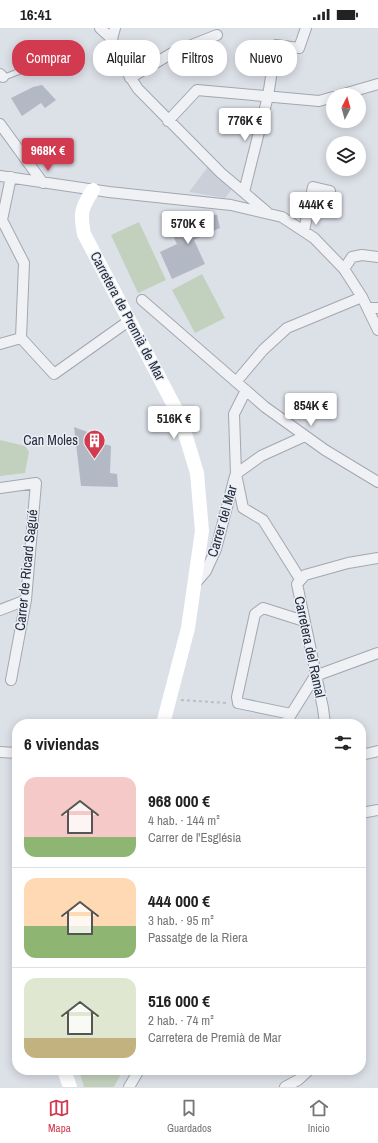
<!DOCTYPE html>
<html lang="es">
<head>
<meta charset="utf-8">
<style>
	:root { --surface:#fff; --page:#f6f6f6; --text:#222; --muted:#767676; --line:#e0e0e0; --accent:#d23b4f }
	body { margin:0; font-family:"Archivo Narrow",sans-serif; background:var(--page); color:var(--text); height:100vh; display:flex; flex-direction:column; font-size:15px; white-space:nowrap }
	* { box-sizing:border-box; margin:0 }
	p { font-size:13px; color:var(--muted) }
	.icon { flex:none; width:22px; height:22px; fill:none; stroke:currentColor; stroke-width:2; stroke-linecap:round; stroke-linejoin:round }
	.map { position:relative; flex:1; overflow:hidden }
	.details { position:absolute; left:12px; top:691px; width:354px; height:356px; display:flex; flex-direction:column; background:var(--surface); border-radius:16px; box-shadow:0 2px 10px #0003 }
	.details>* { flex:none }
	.banner { position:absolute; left:12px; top:12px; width:354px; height:36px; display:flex; gap:8px }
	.needle { width:26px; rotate:6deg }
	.fabs { position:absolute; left:326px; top:60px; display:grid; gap:8px }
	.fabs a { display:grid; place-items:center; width:40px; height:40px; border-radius:50%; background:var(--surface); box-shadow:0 2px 10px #0003; font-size:20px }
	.price { position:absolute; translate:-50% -34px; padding:0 9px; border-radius:4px; background:#fff; color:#222; font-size:13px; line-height:26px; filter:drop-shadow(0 1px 2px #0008) }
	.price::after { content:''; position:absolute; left:50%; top:24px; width:12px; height:9px; margin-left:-6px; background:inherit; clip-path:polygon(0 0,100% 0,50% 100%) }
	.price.active { background:var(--accent); color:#fff }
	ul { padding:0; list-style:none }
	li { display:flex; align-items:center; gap:12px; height:100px; padding:0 12px }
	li+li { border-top:1px solid var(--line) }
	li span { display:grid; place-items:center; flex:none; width:112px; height:80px; border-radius:12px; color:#555 }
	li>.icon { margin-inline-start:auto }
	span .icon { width:48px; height:48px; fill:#fffc; stroke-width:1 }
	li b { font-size:17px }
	h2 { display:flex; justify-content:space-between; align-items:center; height:48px; padding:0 12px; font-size:17px }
	.chip { padding:0 14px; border-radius:16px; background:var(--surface); box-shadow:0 2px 10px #0003; font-size:14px; line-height:36px }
	.chip.active { background:var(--accent); color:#fff }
	.status { display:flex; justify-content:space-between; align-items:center; height:28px; padding:0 20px; background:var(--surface); direction:ltr }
	.status svg { height:11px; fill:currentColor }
	.menu { display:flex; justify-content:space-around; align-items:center; height:56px; border-top:1px solid var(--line); background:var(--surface); font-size:11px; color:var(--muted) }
	.menu a { display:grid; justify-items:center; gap:2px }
	.menu .active { color:var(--accent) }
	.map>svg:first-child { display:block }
	.built { fill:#cacfd9 }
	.green { fill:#c2d1bd }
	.building { fill:#b3b9c4 }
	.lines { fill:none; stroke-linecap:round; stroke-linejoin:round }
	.lane-casing { stroke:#a2a7b1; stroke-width:7 }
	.street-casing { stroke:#a2a7b1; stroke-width:12 }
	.path { stroke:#bbbec5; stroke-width:2; stroke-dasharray:3 3; stroke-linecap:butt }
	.lane { stroke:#eff1f5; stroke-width:5 }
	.street { stroke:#eff1f5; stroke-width:10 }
	.secondary { stroke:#fff; stroke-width:14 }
	.labels { text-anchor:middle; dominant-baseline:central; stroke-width:3; stroke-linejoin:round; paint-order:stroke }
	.street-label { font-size:14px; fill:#262e3e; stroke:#ebeff5 }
	.poi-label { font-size:14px; fill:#262e3e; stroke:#ebeff5; text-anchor:end }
</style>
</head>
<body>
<div class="status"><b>16:41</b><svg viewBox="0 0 49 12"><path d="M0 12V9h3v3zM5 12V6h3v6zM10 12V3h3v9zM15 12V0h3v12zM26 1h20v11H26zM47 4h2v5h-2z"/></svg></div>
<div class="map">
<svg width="378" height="1059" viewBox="0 0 378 1059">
	<rect width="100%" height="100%" fill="#dce0e7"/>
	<path class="built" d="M208 139 232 161 225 170 189 164Z"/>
	<path class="green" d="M139 194 166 252 138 265 111 207Z
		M202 246 225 290 195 305 172 262Z
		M0 412 25 418 29 424 25 445 0 448Z
		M79 1042H123L114 1059H84Z"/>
	<path class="building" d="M42 57 56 72 45 80 41 75 22 88 11 70 33 59Z
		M200 185 217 187 220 200 194 212 205 236 172 251 160 224 177 216 170 202 199 191Z
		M74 399 93 406 92 412 111 418 110 445 117 446 118 459 81 458Z"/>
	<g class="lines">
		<defs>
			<path id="lane" d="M2 50 36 37"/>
			<path id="street" d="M100 0 112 11 119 32 138 61 221 145 267 184
				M112 11 115 0
				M0 46 3 49
				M130 50 174 24 217 7
				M340 67 378 56
				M168 93 197 62 319 73 333 69
				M0 96 43 155
				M0 148 109 164 231 177 282 189 314 210 344 241 362 269 378 302
				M11 149 2 192 24 235 21 310
				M244 164 268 68 276 17 299 20 306 0
				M304 203 313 159 330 163
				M344 241 352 229 362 227 378 229
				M142 272 265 379 325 422 378 454
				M368 280H378
				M21 310 54 346 130 292
				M0 316 21 310
				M236 354 263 322 287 300 362 269
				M246 362 234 386 236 446 243 480 263 492 300 551
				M236 446 261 428 305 408
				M0 460 36 455 26 572 11 652
				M194 557 206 543 216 521 235 448
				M0 582 26 572
				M315 648 378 625
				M291 686 238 675 237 669 255 586 263 580 304 593
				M285 696 315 648
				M325 696 323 680 297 556 305 547 348 535 378 530
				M0 724 17 725
				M361 727 378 723
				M361 785 378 782
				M129 1059 139 1042
				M285 1059 298 1052 309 1042"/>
		</defs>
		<use href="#lane" class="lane-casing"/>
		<use href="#street" class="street-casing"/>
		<path class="path" d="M181 672 227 675"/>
		<use href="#lane" class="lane"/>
		<use href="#street" class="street"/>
		<path class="secondary" d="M93 162C81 180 80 186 84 206L180 389 197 445 202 503 188 600 163 696
			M64 1042 70 1059"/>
	</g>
	<defs>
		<symbol id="building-pin" viewBox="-11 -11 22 30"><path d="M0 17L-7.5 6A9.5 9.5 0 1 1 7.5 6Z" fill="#d23b4f" stroke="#ebeff5"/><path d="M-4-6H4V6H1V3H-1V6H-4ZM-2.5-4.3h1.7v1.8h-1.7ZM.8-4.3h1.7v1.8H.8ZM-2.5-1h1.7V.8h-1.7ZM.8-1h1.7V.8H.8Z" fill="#fff"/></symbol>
	</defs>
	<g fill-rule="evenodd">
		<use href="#building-pin" x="82" y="400" width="25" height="34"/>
	</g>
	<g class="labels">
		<g class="street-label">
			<text transform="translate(128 288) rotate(62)">Carretera de Premià de Mar</text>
			<text transform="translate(222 493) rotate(-74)">Carrer del Mar</text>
			<text transform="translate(26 542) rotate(-84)">Carrer de Ricard Sagué</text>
			<text transform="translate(310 619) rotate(78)">Carretera del Ramal</text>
		</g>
		<g class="poi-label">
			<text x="78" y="412">Can Moles</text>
		</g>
	</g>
</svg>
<div class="fabs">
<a><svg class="needle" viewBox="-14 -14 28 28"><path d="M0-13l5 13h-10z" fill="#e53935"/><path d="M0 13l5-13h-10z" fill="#767676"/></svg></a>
<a><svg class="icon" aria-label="layers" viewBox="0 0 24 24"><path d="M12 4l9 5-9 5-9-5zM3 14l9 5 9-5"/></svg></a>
</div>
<b class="price" style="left:245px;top:114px">776K €</b>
<b class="price active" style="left:48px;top:144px">968K €</b>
<b class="price" style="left:316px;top:198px">444K €</b>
<b class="price" style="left:188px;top:217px">570K €</b>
<b class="price" style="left:311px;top:399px">854K €</b>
<b class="price" style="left:174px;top:412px">516K €</b>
<div class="banner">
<a class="chip active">Comprar</a>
<a class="chip">Alquilar</a>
<a class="chip">Filtros</a>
<a class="chip">Nuevo</a>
</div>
<section class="details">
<h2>6 viviendas<svg class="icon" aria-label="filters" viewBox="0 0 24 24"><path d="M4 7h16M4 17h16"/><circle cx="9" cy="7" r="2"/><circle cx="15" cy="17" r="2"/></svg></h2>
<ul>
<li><span style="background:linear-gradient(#f6c9c9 75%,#8fb573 0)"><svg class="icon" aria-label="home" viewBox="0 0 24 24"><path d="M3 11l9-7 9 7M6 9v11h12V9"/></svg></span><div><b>968 000 €</b><p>4 hab. · 144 m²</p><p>Carrer de l'Església</p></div></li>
<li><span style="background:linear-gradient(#ffd9b3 60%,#8fb573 0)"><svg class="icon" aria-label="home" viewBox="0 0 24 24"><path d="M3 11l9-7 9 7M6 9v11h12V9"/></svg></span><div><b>444 000 €</b><p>3 hab. · 95 m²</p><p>Passatge de la Riera</p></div></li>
<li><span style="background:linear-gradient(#dfe7d0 75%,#c2b280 0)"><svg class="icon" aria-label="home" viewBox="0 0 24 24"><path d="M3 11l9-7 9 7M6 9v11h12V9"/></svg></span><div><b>516 000 €</b><p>2 hab. · 74 m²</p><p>Carretera de Premià de Mar</p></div></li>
</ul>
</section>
</div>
<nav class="menu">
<a class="active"><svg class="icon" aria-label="map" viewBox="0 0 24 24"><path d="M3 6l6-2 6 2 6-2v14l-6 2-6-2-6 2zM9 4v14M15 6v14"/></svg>Mapa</a>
<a><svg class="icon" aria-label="saved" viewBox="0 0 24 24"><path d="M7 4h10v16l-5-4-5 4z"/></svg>Guardados</a>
<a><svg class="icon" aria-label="home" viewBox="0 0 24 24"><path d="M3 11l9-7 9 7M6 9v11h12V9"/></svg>Inicio</a>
</nav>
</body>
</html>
